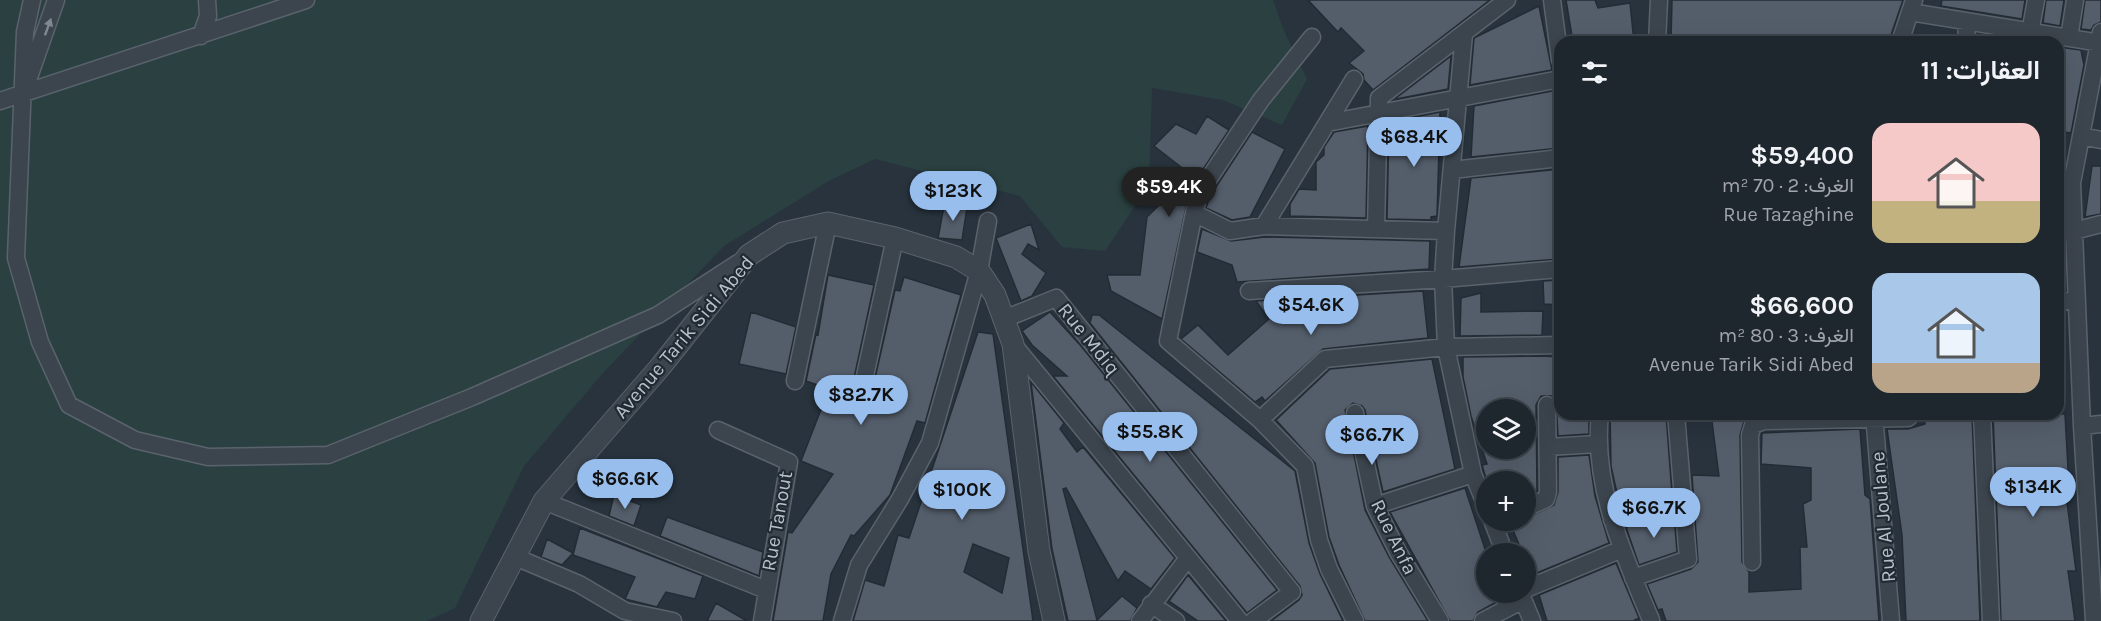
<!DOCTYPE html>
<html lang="ar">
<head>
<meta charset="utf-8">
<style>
	:root { --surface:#1e262e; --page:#2b323a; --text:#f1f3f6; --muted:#a1a5aa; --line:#3c434a; --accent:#98beee }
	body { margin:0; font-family:Karla,Vazirmatn,sans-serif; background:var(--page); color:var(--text); direction:rtl; height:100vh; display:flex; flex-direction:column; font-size:22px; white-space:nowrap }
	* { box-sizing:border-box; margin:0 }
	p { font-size:20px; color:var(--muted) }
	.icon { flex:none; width:33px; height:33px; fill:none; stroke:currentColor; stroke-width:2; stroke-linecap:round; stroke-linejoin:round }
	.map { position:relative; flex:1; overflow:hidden; direction:ltr }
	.details { position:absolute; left:1554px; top:36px; width:510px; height:384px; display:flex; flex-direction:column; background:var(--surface); border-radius:18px; box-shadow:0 6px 24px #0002,0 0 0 2px var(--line); direction:rtl }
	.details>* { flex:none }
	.tools { position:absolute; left:1476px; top:399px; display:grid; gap:12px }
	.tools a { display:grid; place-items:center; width:60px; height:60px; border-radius:50%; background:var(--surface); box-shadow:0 6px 24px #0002,0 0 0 2px var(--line); font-size:30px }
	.price { position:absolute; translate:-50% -51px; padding:0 14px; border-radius:21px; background:var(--accent); color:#111; font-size:20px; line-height:39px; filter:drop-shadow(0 2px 3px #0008) }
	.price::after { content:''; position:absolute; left:50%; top:36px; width:18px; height:14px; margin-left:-9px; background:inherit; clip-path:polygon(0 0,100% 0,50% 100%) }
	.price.active { background:#222; color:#fff }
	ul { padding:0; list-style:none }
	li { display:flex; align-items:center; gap:18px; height:150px; padding:0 24px }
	li span { display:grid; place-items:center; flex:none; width:168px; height:120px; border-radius:18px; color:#555 }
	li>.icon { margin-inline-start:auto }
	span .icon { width:72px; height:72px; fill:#fffc; stroke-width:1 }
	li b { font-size:26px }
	h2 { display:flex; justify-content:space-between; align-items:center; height:72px; padding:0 24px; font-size:26px }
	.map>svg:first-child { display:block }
	.green { fill:#2b4040 }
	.building { fill:#545e6b; stroke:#232c35; stroke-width:1.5; fill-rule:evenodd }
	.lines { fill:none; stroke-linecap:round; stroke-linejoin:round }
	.minor-casing { stroke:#5a636c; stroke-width:19 }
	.tertiary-casing { stroke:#5a636c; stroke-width:23 }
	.minor { stroke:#3c454e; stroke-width:16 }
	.tertiary { stroke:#3c454e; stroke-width:21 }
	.oneway { fill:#808992 }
	.labels { text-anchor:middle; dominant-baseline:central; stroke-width:4.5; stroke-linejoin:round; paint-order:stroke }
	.street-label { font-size:20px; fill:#b8c0c9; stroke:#212a33 }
</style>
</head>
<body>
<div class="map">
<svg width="2101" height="621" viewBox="0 0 2101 621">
	<rect width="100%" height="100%" fill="#28333e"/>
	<path class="green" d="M0 0H1273L1285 33 1307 79 1282 125 1223 100 1152 88 1149 185 1105 251 1062 247 1020 196 875 159 827 182 724 246 603 373 524 466 455 608 427 621H0Z"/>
	<path class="building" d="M1308 0H1490L1373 90 1364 80 1363 74 1349 63 1364 51 1341 28 1338 32Z
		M1566 0H1595L1598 8 1630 3 1634 42H1573Z
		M1672 0H1903L1891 35 1805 42H1717V39L1671 41Z
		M1942 0H2025L2022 19 1941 6Z
		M2046 0H2064L2060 26 2043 23Z
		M2085 0H2101V22L2094 25 2091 30 2081 29Z
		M1539 6 1552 70 1470 85 1474 38Z
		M2058 47 2081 50 2084 65 2071 133 2058 131Z
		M1451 56 1448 89 1396 99V98Z
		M1557 90 1560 107V148L1471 157 1474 106Z
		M1440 112 1437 216 1431 217V220L1387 219 1389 122Z
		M1207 116 1229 130 1190 189 1162 319 1111 291 1107 275H1140L1147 217 1190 174 1154 146 1176 124 1196 134Z
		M1368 126 1366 218 1290 216V204L1299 189 1316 190V162L1324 155V147L1334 132Z
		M1252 132 1285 149 1250 217 1232 220 1206 208 1210 196Z
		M2092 166H2101V214L2085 217Z
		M1560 169V259L1459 267 1471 178Z
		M945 201 967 207 962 240 938 238Z
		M1031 224 1039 250 1028 244 1022 254 1046 273 1032 296 1021 301 996 238Z
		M1202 229 1231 241 1265 237 1430 241 1429 269 1237 282 1232 265 1197 252Z
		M828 275 874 285 853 383 856 392 861 395 870 392 873 387 895 290 900 291 904 277 961 295 925 423 917 421 890 495 854 536 851 535 831 574 823 621H773L788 532 792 533 833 474 801 461 829 389 806 381 816 334 818 335Z
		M1560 280V305L1544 304 1543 281Z
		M1423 291 1428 338 1323 349 1265 401 1262 397 1255 402 1181 339 1198 325 1228 355 1269 319 1256 301Z
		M1481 293V312L1543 311 1542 335 1460 336 1461 298Z
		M751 312 796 327 786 374 739 364Z
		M1050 312 1081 346 1277 590 1247 613 1053 376H1067L1032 345 1022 331Z
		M1092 315H1099L1295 471 1309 543 1320 574 1343 621H1271L1299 600 1302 595 1300 586 1090 323Z
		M978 332 993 334 1033 621H853L865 580 884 586 898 535 909 538ZM973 544 1009 558 1002 593 964 572Z
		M1542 356 1560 357V414H1589V434L1558 436 1556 400 1552 396H1541L1536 405 1537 491 1526 497V482H1487L1482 465 1487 464 1471 416 1463 377V357ZM1486 410H1526V448H1486Z
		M1432 359 1455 469 1383 492 1365 410 1362 406 1353 403 1345 410 1365 510 1389 557 1428 621H1365L1339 565 1329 537 1315 463 1276 420 1330 369Z
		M1031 382 1064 423 1060 429 1077 452 1083 447 1175 558 1151 589 1125 571 1118 581 1066 488 1063 489 1097 620 1122 596 1137 608 1130 621H1068L1052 549Z
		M1610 414H1666L1672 494 1620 507 1611 466Z
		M1711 414H1753L1745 418 1740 435 1742 562 1749 572V592L1801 589 1800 547H1807L1803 504 1811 500V468L1761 464 1762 433 1860 429 1865 495 1870 499 1879 621H1666L1662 609 1658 610 1647 584 1691 569 1698 562 1692 475 1719 476Z
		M1924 414H1972L1980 621H1906L1902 535 1887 429H1908L1925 424Z
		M1993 414H2065L2069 487H2065L2076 571H2068L2075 621H2001Z
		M1589 455 1595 496 1609 543 1532 575 1526 554H1523L1513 530 1526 524V518L1554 505 1558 492V457Z
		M1465 488 1486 552V592H1500L1502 599 1478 612 1473 621H1450L1390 512Z
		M614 495 641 505 634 526 609 516Z
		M1674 515 1677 552 1639 565 1626 527Z
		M667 517 763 552 759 576 660 536Z
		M580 528 703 576 695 599 666 592 657 607 625 599 635 577 573 555Z
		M547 539 573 553 562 565 541 557Z
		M1616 563 1639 618 1633 621H1547L1539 595Z
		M1188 575 1226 621H1198L1169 601Z
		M716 603 747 621H707Z"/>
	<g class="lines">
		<defs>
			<path id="minor" d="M32 0 25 32 16 258 40 342 69 405 135 440 208 457 328 455 472 397 658 315 738 263
				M1552 0 1560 60
				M1910 12 2101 43
				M1966 21 1967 42
				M2030 33 2036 0
				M1464 34 1446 231 1443 279 1446 347 1473 474 1486 506
				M201 36 208 16 207 0
				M1312 37 1261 100 1200 192 1194 213 1168 341 1260 420 1305 466 1319 540 1329 569 1355 621
				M2069 38 2075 0
				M1657 42 1659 0
				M1900 42 1914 0
				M28 80 56 0
				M0 101 306 0
				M1327 123 1560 79
				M2081 136 2101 140
				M1452 170 1560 158
				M1194 213 1230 231 1264 226 1446 231
				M1264 226 1354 79
				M1376 228 1379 98 1507 0
				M2058 231H2074L2101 224
				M1249 291 1443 279 1560 269
				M2058 302 2077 300
				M1004 319 1056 298 1292 592 1253 621
				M1013 344 1240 621
				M795 381 828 223
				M863 385 895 238
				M1355 413 1375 506 1398 552 1440 621
				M1600 414C1592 485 1624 556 1651 620
				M1874 414 1891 621
				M1982 414 1991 621
				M1260 420 1325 359 1446 347 1560 345
				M2082 426 2101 424
				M718 430 789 462 762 621
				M1548 447 1597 444
				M544 501 766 590
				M1375 506 1473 474
				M1526 508 1546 499 1548 492 1547 405
				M1492 520 1505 554
				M1612 520 1684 502
				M513 556 579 584 625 611 673 621
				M1752 562 1750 435 1753 425 1764 421 1908 418 1912 414
				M1633 578 1688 559 1676 414
				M1526 589 1622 549
				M1520 592 1532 621
				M1151 604 1176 621
				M842 621 859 565 900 499 930 443 979 271 988 221
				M1140 621 1188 558
				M1483 621 1523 600
				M2094 621 2082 426 2072 183 2101 32"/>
			<path id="tertiary" d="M481 621 544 501 661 366 749 255 783 233 828 223 895 238 956 257 979 271 995 295 1013 344 1039 551 1054 621"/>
		</defs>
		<use href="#minor" class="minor-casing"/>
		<use href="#tertiary" class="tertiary-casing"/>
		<use href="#minor" class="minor"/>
		<use href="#tertiary" class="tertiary"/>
	</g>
	<defs><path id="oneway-solid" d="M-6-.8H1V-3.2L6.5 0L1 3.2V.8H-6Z" transform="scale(1.5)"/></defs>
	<use class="oneway" href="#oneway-solid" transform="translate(48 27) rotate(-70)"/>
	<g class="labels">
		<g class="street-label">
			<text transform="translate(684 337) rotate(-50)">Avenue Tarik Sidi Abed</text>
			<text transform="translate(1089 339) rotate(51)">Rue Mdiq</text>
			<text transform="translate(1883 517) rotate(-95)">Rue Al Joulane</text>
			<text transform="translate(777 521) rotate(-80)">Rue Tanout</text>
			<text transform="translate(1394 537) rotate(64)">Rue Anfa</text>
		</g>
	</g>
</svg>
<div class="tools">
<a><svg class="icon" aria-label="layers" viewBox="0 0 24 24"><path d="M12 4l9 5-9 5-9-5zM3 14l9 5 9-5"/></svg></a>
<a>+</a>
<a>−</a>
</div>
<b class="price" style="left:1414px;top:168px">$68.4K</b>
<b class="price active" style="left:1169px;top:218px">$59.4K</b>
<b class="price" style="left:953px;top:222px">$123K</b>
<b class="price" style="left:1311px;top:336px">$54.6K</b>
<b class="price" style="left:861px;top:426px">$82.7K</b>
<b class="price" style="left:1150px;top:463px">$55.8K</b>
<b class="price" style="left:1372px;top:466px">$66.7K</b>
<b class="price" style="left:625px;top:510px">$66.6K</b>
<b class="price" style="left:2033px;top:518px">$134K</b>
<b class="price" style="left:962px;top:521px">$100K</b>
<b class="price" style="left:1654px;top:539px">$66.7K</b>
<section class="details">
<h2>العقارات: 11<svg class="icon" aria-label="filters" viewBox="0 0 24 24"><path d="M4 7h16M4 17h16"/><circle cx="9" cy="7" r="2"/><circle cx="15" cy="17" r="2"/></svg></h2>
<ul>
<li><span style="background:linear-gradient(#f6c9c9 65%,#c2b280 0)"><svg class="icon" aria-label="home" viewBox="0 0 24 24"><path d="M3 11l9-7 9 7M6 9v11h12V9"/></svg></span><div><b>$59,400</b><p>الغرف: 2 · 70 m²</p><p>Rue Tazaghine</p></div></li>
<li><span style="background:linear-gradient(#a9c7e8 75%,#b9a48a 0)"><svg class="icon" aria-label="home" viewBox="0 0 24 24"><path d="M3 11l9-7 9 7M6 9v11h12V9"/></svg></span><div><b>$66,600</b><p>الغرف: 3 · 80 m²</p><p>Avenue Tarik Sidi Abed</p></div></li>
</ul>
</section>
</div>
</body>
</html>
